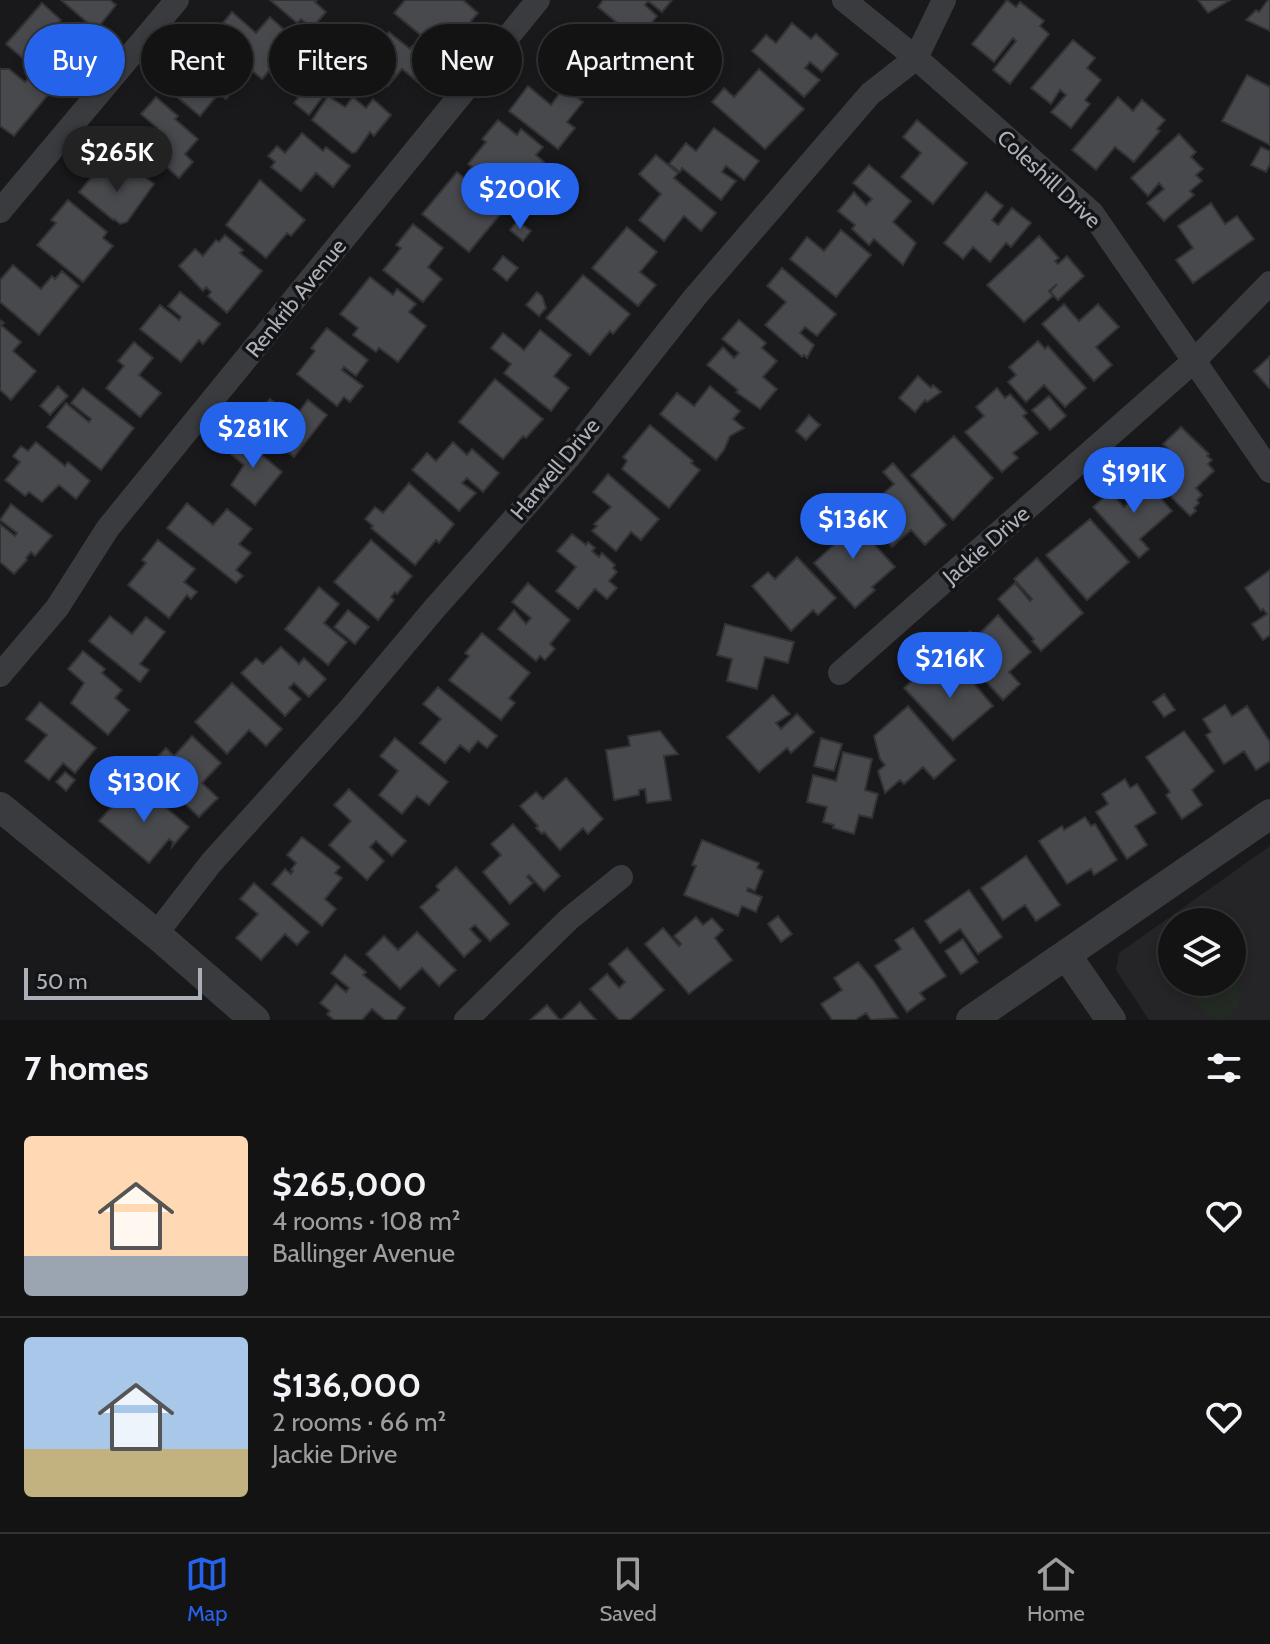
<!DOCTYPE html>
<html lang="en">
<head>
<meta charset="utf-8">
<style>
	:root { --surface:#131314; --page:#1c1c1d; --text:#f1f3f6; --muted:#9d9ea0; --line:#323234; --accent:#2563eb }
	body { margin:0; font-family:Cabin,sans-serif; background:var(--page); color:var(--text); height:100vh; display:flex; flex-direction:column; font-size:30px; white-space:nowrap }
	* { box-sizing:border-box; margin:0 }
	p { font-size:26px; color:var(--muted) }
	.icon { flex:none; width:44px; height:44px; fill:none; stroke:currentColor; stroke-width:2; stroke-linecap:round; stroke-linejoin:round }
	.map { position:relative; height:1020px; overflow:hidden }
	.side { display:flex; flex-direction:column; background:var(--surface); flex:1 }
	.side>* { flex:none }
	.banner { position:absolute; left:24px; top:24px; width:800px; height:72px; display:flex; gap:16px }
	.buttons { position:absolute; left:1158px; top:908px; display:grid; gap:16px }
	.buttons a { display:grid; place-items:center; width:88px; height:88px; border-radius:50%; background:var(--surface); box-shadow:0 4px 12px #0003,0 0 0 2px var(--line); font-size:40px }
	.scale { position:absolute; left:24px; bottom:20px; width:178px; box-sizing:border-box; padding-left:8px; border:4px solid #acb1b9; border-top:0; font-size:22px; line-height:28px; white-space:nowrap; color:#acb1b9; -webkit-text-stroke:6px #141416; paint-order:stroke }
	.price { position:absolute; translate:-50% -68px; padding:0 18px; border-radius:28px; background:var(--accent); color:#fff; font-size:26px; line-height:52px; filter:drop-shadow(0 2px 4px #0008) }
	.price::after { content:''; position:absolute; left:50%; top:48px; width:24px; height:18px; margin-left:-12px; background:inherit; clip-path:polygon(0 0,100% 0,50% 100%) }
	.price.selected { background:#222; color:#fff }
	ul { padding:0; list-style:none }
	li { display:flex; align-items:center; gap:24px; height:200px; padding:0 24px }
	li+li { border-top:2px solid var(--line) }
	li span { display:grid; place-items:center; flex:none; width:224px; height:160px; border-radius:8px; color:#555 }
	li>.icon { margin-inline-start:auto }
	span .icon { width:96px; height:96px; fill:#fffc; stroke-width:1 }
	li b { font-size:34px }
	h2 { display:flex; justify-content:space-between; align-items:center; height:96px; padding:0 24px; font-size:34px }
	.tag { padding:0 28px; border-radius:36px; background:var(--surface); box-shadow:0 4px 12px #0003,0 0 0 2px var(--line); font-size:28px; line-height:72px }
	.tag.selected { background:var(--accent); color:#fff }
	.dock { display:flex; justify-content:space-around; align-items:center; height:112px; border-top:2px solid var(--line); background:var(--surface); font-size:22px; color:var(--muted) }
	.dock a { display:grid; justify-items:center; gap:4px }
	.dock .selected { color:var(--accent) }
	.map>svg:first-child { display:block }
	.built { fill:#252527; fill-rule:evenodd }
	.green { fill:#232a23 }
	.building { fill:#48494d; stroke:#333336; stroke-width:2 }
	.lines { fill:none; stroke-linecap:round; stroke-linejoin:round }
	.minor { stroke:#3a3b3f; stroke-width:24 }
	.tertiary { stroke:#3a3b3f; stroke-width:30 }
	.labels { text-anchor:middle; dominant-baseline:central; stroke-width:7; stroke-linejoin:round; paint-order:stroke }
	.street-label { font-size:22px; fill:#acb1b9; stroke:#141416 }
</style>
</head>
<body>
<div class="map">
<svg width="1270" height="1020" viewBox="0 0 1270 1020">
	<rect width="100%" height="100%" fill="#19191b"/>
	<path class="built" d="M1270 846V1020H1149L1116 970 1119 953ZM1172 922H1232V982H1172Z"/>
	<path class="green" d="M1232 978 1240 991 1239 1006 1224 1020C1213 1020 1207 1015 1201 1006L1195 1004 1193 1001 1196 985 1194 983 1189 986 1186 982H1232Z"/>
	<path class="building" d="M61 0H110L116 5 96 30Z
		M270 0H317L315 2 326 12 312 28 301 19 297 23Z
		M405 0H463L478 13 462 32 458 29 440 51 394 13Z
		M603 0H672L662 12 648 1 645 5 657 16 638 40 598 7Z
		M1007 0 1016 7 1020 2 1044 21 1040 26 1049 34 1010 84 993 70 1016 41 1013 38 994 62 972 44Z
		M1198 0H1230L1208 13Z
		M1268 0H1270V31L1246 20 1256 10 1259 12Z
		M42 3 61 20 48 35 74 57 52 83 6 44Z
		M232 12 256 33 270 17 291 36 284 44 289 48 262 79 211 37Z
		M792 23 811 39 816 34 838 54 822 72 810 62 805 68 820 80 804 97 752 51 766 35 776 43Z
		M389 32 410 49 412 46 435 64 419 83 402 69 388 86 370 70 364 77 348 64 358 51 367 59Z
		M574 33 600 54 613 38 635 56 619 74 629 82 617 96 607 88 599 97 553 59Z
		M1073 40 1095 58 1087 68 1101 80 1085 100 1090 104 1071 128 1051 112 1066 95 1060 90 1051 104 1031 88Z
		M203 46 241 81 226 99 219 93 200 116 165 87 185 63 199 74 201 71 189 62Z
		M0 69H9L25 82 28 79 48 95 14 136 0 126Z
		M759 69 804 109 765 149 712 102 724 88 734 97Z
		M1247 75 1270 87V145L1222 121Z
		M307 86 322 98 309 115 294 103Z
		M528 86 551 105 564 87 583 102 567 122 575 128 558 149 509 111Z
		M328 96 345 107 353 97 366 108 373 99 391 115 374 136 370 132 356 152 352 153 312 120Z
		M156 97 178 116 175 119 198 139 185 154 193 162 179 178 144 147 157 128 141 114Z
		M1118 97 1133 111 1142 100 1165 120 1157 129 1160 131 1134 162 1115 147 1096 170 1072 150Z
		M498 120 517 135 521 129 543 147 536 155 544 162 535 174 526 167 524 170 544 187 525 211 502 193 498 197 468 172 472 167 468 164 486 142 482 139Z
		M917 120 967 163 933 204 901 177 921 153 903 137Z
		M714 128 759 161 744 180 726 166 722 172 736 181 721 200 682 168 680 172 669 164 686 143 696 151Z
		M302 133 323 151 326 147 350 166 333 187 316 173 301 191 271 167 275 162 268 156 277 146 285 153Z
		M1179 134 1196 152 1191 157 1203 169 1196 175 1202 181 1190 191 1194 195 1164 221 1147 203 1164 189 1159 183 1148 196 1131 178Z
		M1261 147 1270 151V164L1266 172 1251 165Z
		M656 155 678 173 674 178 716 213 701 231 684 216 664 241 639 220 661 194 639 174Z
		M869 165 911 201 893 222 916 243 903 265 874 239 869 245 852 229 855 225 838 211 854 192 866 205 872 199 853 183Z
		M99 168 118 183 120 180 122 182 134 168 154 184 127 222 120 224 114 219 113 220 79 192Z
		M457 172 504 210 469 252 422 214Z
		M260 180 305 220 291 236 287 233 266 258 226 225Z
		M986 192 1003 206 992 220 998 225 1012 208 1031 223 1011 247 1006 243 990 262 973 247 963 259 944 243Z
		M68 200 107 232 103 238 113 246 83 282 37 245 56 223 51 220Z
		M1211 203 1225 224 1237 216 1254 239 1193 283 1176 260 1193 248 1178 226Z
		M517 221 531 231 523 241 510 230Z
		M413 224 443 248 428 267 442 279 423 302 383 270 401 248 396 245Z
		M627 227 657 252 640 272 656 285 638 306 592 268Z
		M841 230 871 255 836 297 790 259 807 237 824 251Z
		M225 235 243 250 240 253 262 271 227 313 208 296 211 292 206 287 203 291 179 266 195 249 203 256 216 240 219 242Z
		M1039 236 1059 258 1055 261 1058 264 1067 256 1084 276 1058 300 1050 292 1057 284 1049 291 1053 296 1024 322 987 285Z
		M503 256 518 268 507 281 493 269Z
		M13 265 41 289 52 276 55 279 62 271 79 286 39 335 0 302V280Z
		M782 268 836 314 817 336 805 327 800 333 814 345 807 358 804 355 802 357 765 325 786 302 767 286Z
		M583 275 630 314 613 334 610 331 590 355 546 318Z
		M370 277 393 295 397 289 416 304 409 312 426 326 398 362 379 348 376 352 353 335 358 328 340 314Z
		M180 292 220 324 203 344 199 340 181 362 140 329 160 305 179 320 181 317 168 306Z
		M537 292 542 296 546 308 539 316 526 305Z
		M1064 304 1079 321 1098 304 1119 327 1096 347 1112 365 1094 381 1042 324Z
		M0 320 4 323 1 325 21 342 13 351 36 371 11 400 0 390Z
		M739 320 766 343 762 348 777 361 763 377 777 389 760 409 736 392 738 390 707 365 723 347 734 358 739 353 722 339Z
		M327 328 368 360 356 376 344 367 342 370 363 386 350 402 344 397 337 406 297 374 315 351 311 348Z
		M540 330 571 355 554 376 569 388 551 411 504 373 511 364 491 348 503 333 524 350Z
		M1038 341 1045 349 1048 346 1086 388 1065 407 1044 385 1026 402 1008 382 1016 375 1009 367Z
		M134 342 153 358 139 375 161 393 140 417 106 388 124 366 118 361Z
		M1270 356V387L1269 388 1254 371Z
		M918 376 931 388 933 385 941 392 927 402 925 400 915 412 899 398Z
		M495 379 543 419 526 438 523 436 503 459 459 422Z
		M58 386 68 396 50 415 40 406Z
		M710 386 740 411 733 419 744 428 730 436 724 450 716 460 660 414 677 393 694 406Z
		M83 388 134 428 101 470 47 427 66 403 89 422 91 419 71 403Z
		M997 388 1005 398 1010 394 1027 413 1023 416 1038 433 1013 453 1018 458 1002 472 965 432 984 416 976 407Z
		M1049 396 1066 416 1050 430 1032 410Z
		M270 399 290 414 292 411 296 415 308 400 327 415 294 457 251 423Z
		M809 415 820 425 806 440 796 431Z
		M650 425 693 461 691 463 700 470 669 508 622 469 627 461 623 457Z
		M1181 427 1209 454 1207 456 1212 460 1208 464 1214 471 1196 488 1202 495 1197 500 1199 503 1194 508 1196 511 1190 516 1169 495 1167 497 1156 485 1159 483 1144 468 1162 451 1165 454 1169 450 1163 444Z
		M242 433 265 451 262 455 282 472 255 505 231 485 244 465 227 451Z
		M954 436 993 478 953 520 911 475Z
		M36 442 65 466 68 462 90 481 76 499 59 485 42 502 29 492 25 496 5 480 20 462 13 456 21 446 28 451Z
		M453 442 467 455 472 449 499 473 483 492 467 478 462 483 476 493 459 511 412 470 427 453 436 461Z
		M893 463 946 525 925 545 911 530 892 547 862 513 894 484 883 472Z
		M608 474 659 519 641 540 631 532 616 551 592 531 597 526 594 524 611 507 593 492Z
		M1144 479 1172 511 1140 539 1149 549 1139 558 1093 507 1110 492 1124 507 1130 501 1125 496Z
		M409 483 454 524 439 543 436 540 415 565 371 528 373 526 365 519 375 507 383 513Z
		M187 503 213 525 227 509 252 529 239 544 251 553 236 570 243 576 236 583 167 528Z
		M11 504 52 536 35 556 31 552 26 558 27 560 14 574 0 562V524L15 536 17 533 0 520Z
		M844 511 895 567 872 587 875 590 855 608 814 563 839 540 827 526Z
		M1090 519 1129 562 1087 600 1046 555Z
		M572 534 586 545 588 542 595 548 592 551 599 557 602 553 615 565 613 568 617 572 609 581 617 588 607 599 595 589 578 609 556 591 576 567 557 551Z
		M158 540 195 569 184 582 197 592 191 599 187 595 169 618 128 585 146 563 142 560Z
		M371 540 412 576 397 594 395 592 391 597 394 600 378 620 334 582Z
		M797 557 836 598 818 615 813 610 791 631 752 586 768 572 775 579Z
		M1037 558 1083 613 1041 651 1032 641 1034 639 998 599 1015 583 1030 601 1032 599 1014 579Z
		M1270 570V635L1263 640 1252 624 1267 614 1263 609 1261 611 1245 588Z
		M528 583 570 620 550 644 555 649 545 660 540 656 536 661 498 629 514 610 526 624 531 618 512 602Z
		M319 587 339 604 324 623 347 642 328 665 285 629Z
		M348 610 369 627 355 644 334 627Z
		M998 615 1031 652 1009 672 1020 684 1003 700 953 646 970 631 976 637Z
		M110 616 132 634 146 617 165 632 140 664 149 670 140 682 89 641Z
		M725 624 794 642 788 663 765 657 757 689 727 681 732 659 717 655Z
		M482 633 530 673 509 698 515 703 501 720 449 680 469 656 465 653Z
		M281 647 299 664 304 658 326 679 309 697 294 683 289 688 301 699 285 716 241 673 256 658 263 664Z
		M83 651 105 669 102 673 122 690 115 698 129 710 108 735 71 703 84 683 68 669Z
		M959 666 993 706 953 740 904 688 924 669 937 683Z
		M232 683 282 729 266 746 249 730 227 754 195 722Z
		M438 687 497 736 487 748 478 741 469 752 460 745 445 763 420 743 441 719 423 704Z
		M1164 694 1175 710 1164 717 1153 702Z
		M773 695 790 714 776 723 781 729 797 714 814 732 791 753 787 748 759 772 727 737Z
		M40 702 96 748 75 773 63 763 49 780 25 761 47 735 26 719Z
		M1225 705 1232 716 1247 706 1270 742V761L1256 770 1244 751 1224 764 1206 735 1211 732 1203 719Z
		M908 706 955 760 934 779 923 767 904 784 900 780 885 793 878 771 885 765 880 759 874 736Z
		M660 731 678 754 664 756 671 800 647 803 645 789 639 790V795L614 800 606 750 630 746 628 736Z
		M1184 731 1214 771 1192 790 1202 805 1182 819 1166 795 1170 792 1146 757Z
		M192 736 221 763 202 783 218 798 199 817 147 768 166 748 174 756Z
		M395 738 448 782 429 805 417 796 402 814 379 795 398 771 380 756Z
		M821 738 842 744 834 771 814 766Z
		M843 752 872 759 865 790 878 794 872 818 859 815 854 834 833 828 834 825 823 822 827 807 807 802 813 775 836 781Z
		M121 763 131 772 123 782 112 774Z
		M65 772 75 780 66 791 56 782Z
		M566 778 603 819 588 834 583 828 560 850 544 832 542 834 536 828 538 826 520 806 536 792 543 799Z
		M1125 779 1130 788 1137 784 1156 813 1135 826 1147 845 1127 859 1096 812 1108 804 1102 794Z
		M143 788 189 827 172 847 173 842 169 839 149 863 99 821 124 793 132 800Z
		M349 789 406 841 392 856 376 841 370 847 384 861 367 880 329 845 351 821 334 805Z
		M1085 817 1091 826 1095 824 1117 860 1094 875 1091 869 1067 884 1039 841 1062 826 1064 830Z
		M513 824 560 876 544 891 529 875 527 877 533 883 510 904 483 872 501 855 491 844Z
		M302 837 340 867 335 873 342 878 325 899 336 909 322 926 272 884 285 869 291 874 293 871 291 870 296 863 287 855Z
		M702 840 759 863 757 868 763 871 755 891 748 888 747 891 762 897 756 912 742 906 738 916 684 895 696 866 692 865Z
		M1026 856 1060 905 1036 921 1025 905 1003 920 981 888Z
		M456 867 509 924 490 941 475 925 470 929 481 941 464 957 420 907 439 890 436 886Z
		M254 883 309 932 297 945 285 934 261 960 236 938 258 914 240 899Z
		M969 890 1002 937 978 954 960 929 940 943 925 921Z
		M778 916 792 934 781 942 768 924Z
		M696 917 703 925 712 918 723 930 715 938 732 960 689 994 645 944 663 928 679 946 681 944 674 936Z
		M913 928 946 976 920 993 925 999 907 1012 875 966 901 949 895 940Z
		M417 932 456 970 439 986 422 968 400 989 366 954 384 936 398 950Z
		M963 939 978 962 961 974 945 951Z
		M627 948 664 990 630 1020H619L590 989 607 974 619 988 625 982 609 964Z
		M345 955 366 972 363 975 405 1008 396 1020H385L372 1009 362 1020H334L327 1014 330 1011 320 1003 336 984 346 992 349 988 331 973Z
		M858 962 873 980 898 1018 871 1020 866 1013 855 1020H832L821 1004 842 990 834 978Z
		M580 1002 596 1020H561Z
		M547 1005 560 1020H530Z"/>
	<g class="lines">
		<path class="minor" d="M844 0 916 58 1092 213 1270 471
			M0 211 177 0
			M840 673 1195 360 1270 283
			M0 675 57 608 108 528 538 0
			M156 934 211 863 349 710 435 608 568 458 695 297 870 94 916 58 944 0
			M466 1020 569 919 621 877"/>
		<path class="tertiary" d="M0 807 156 934 255 1020
			M1067 956 1111 1020
			M971 1020 1270 814"/>
	</g>
	<g class="labels">
		<g class="street-label">
			<text transform="translate(1049 179) rotate(43)">Coleshill Drive</text>
			<text transform="translate(296 298) rotate(-51)">Renkrib Avenue</text>
			<text transform="translate(555 469) rotate(-50)">Harwell Drive</text>
			<text transform="translate(986 545) rotate(-41)">Jackie Drive</text>
		</g>
	</g>
</svg>
<div class="buttons">
<a><svg class="icon" aria-label="layers" viewBox="0 0 24 24"><path d="M12 4l9 5-9 5-9-5zM3 14l9 5 9-5"/></svg></a>
</div>
<div class="scale">50 m</div>
<b class="price selected" style="left:117px;top:194px">$265K</b>
<b class="price" style="left:520px;top:231px">$200K</b>
<b class="price" style="left:253px;top:470px">$281K</b>
<b class="price" style="left:1134px;top:515px">$191K</b>
<b class="price" style="left:853px;top:561px">$136K</b>
<b class="price" style="left:950px;top:700px">$216K</b>
<b class="price" style="left:144px;top:824px">$130K</b>
<div class="banner">
<a class="tag selected">Buy</a>
<a class="tag">Rent</a>
<a class="tag">Filters</a>
<a class="tag">New</a>
<a class="tag">Apartment</a>
</div>
</div>
<section class="side">
<h2>7 homes<svg class="icon" aria-label="filters" viewBox="0 0 24 24"><path d="M4 7h16M4 17h16"/><circle cx="9" cy="7" r="2"/><circle cx="15" cy="17" r="2"/></svg></h2>
<ul>
<li><span style="background:linear-gradient(#ffd9b3 75%,#9aa5b1 0)"><svg class="icon" aria-label="home" viewBox="0 0 24 24"><path d="M3 11l9-7 9 7M6 9v11h12V9"/></svg></span><div><b>$265,000</b><p>4 rooms · 108 m²</p><p>Ballinger Avenue</p></div><svg class="icon" aria-label="heart" viewBox="0 0 24 24"><path d="M12 20l-8-8c-3-5 5-10 8-4 3-6 11-1 8 4z"/></svg></li>
<li><span style="background:linear-gradient(#a9c7e8 70%,#c2b280 0)"><svg class="icon" aria-label="home" viewBox="0 0 24 24"><path d="M3 11l9-7 9 7M6 9v11h12V9"/></svg></span><div><b>$136,000</b><p>2 rooms · 66 m²</p><p>Jackie Drive</p></div><svg class="icon" aria-label="heart" viewBox="0 0 24 24"><path d="M12 20l-8-8c-3-5 5-10 8-4 3-6 11-1 8 4z"/></svg></li>
</ul>
</section>
<nav class="dock">
<a class="selected"><svg class="icon" aria-label="map" viewBox="0 0 24 24"><path d="M3 6l6-2 6 2 6-2v14l-6 2-6-2-6 2zM9 4v14M15 6v14"/></svg>Map</a>
<a><svg class="icon" aria-label="saved" viewBox="0 0 24 24"><path d="M7 4h10v16l-5-4-5 4z"/></svg>Saved</a>
<a><svg class="icon" aria-label="home" viewBox="0 0 24 24"><path d="M3 11l9-7 9 7M6 9v11h12V9"/></svg>Home</a>
</nav>
</body>
</html>
